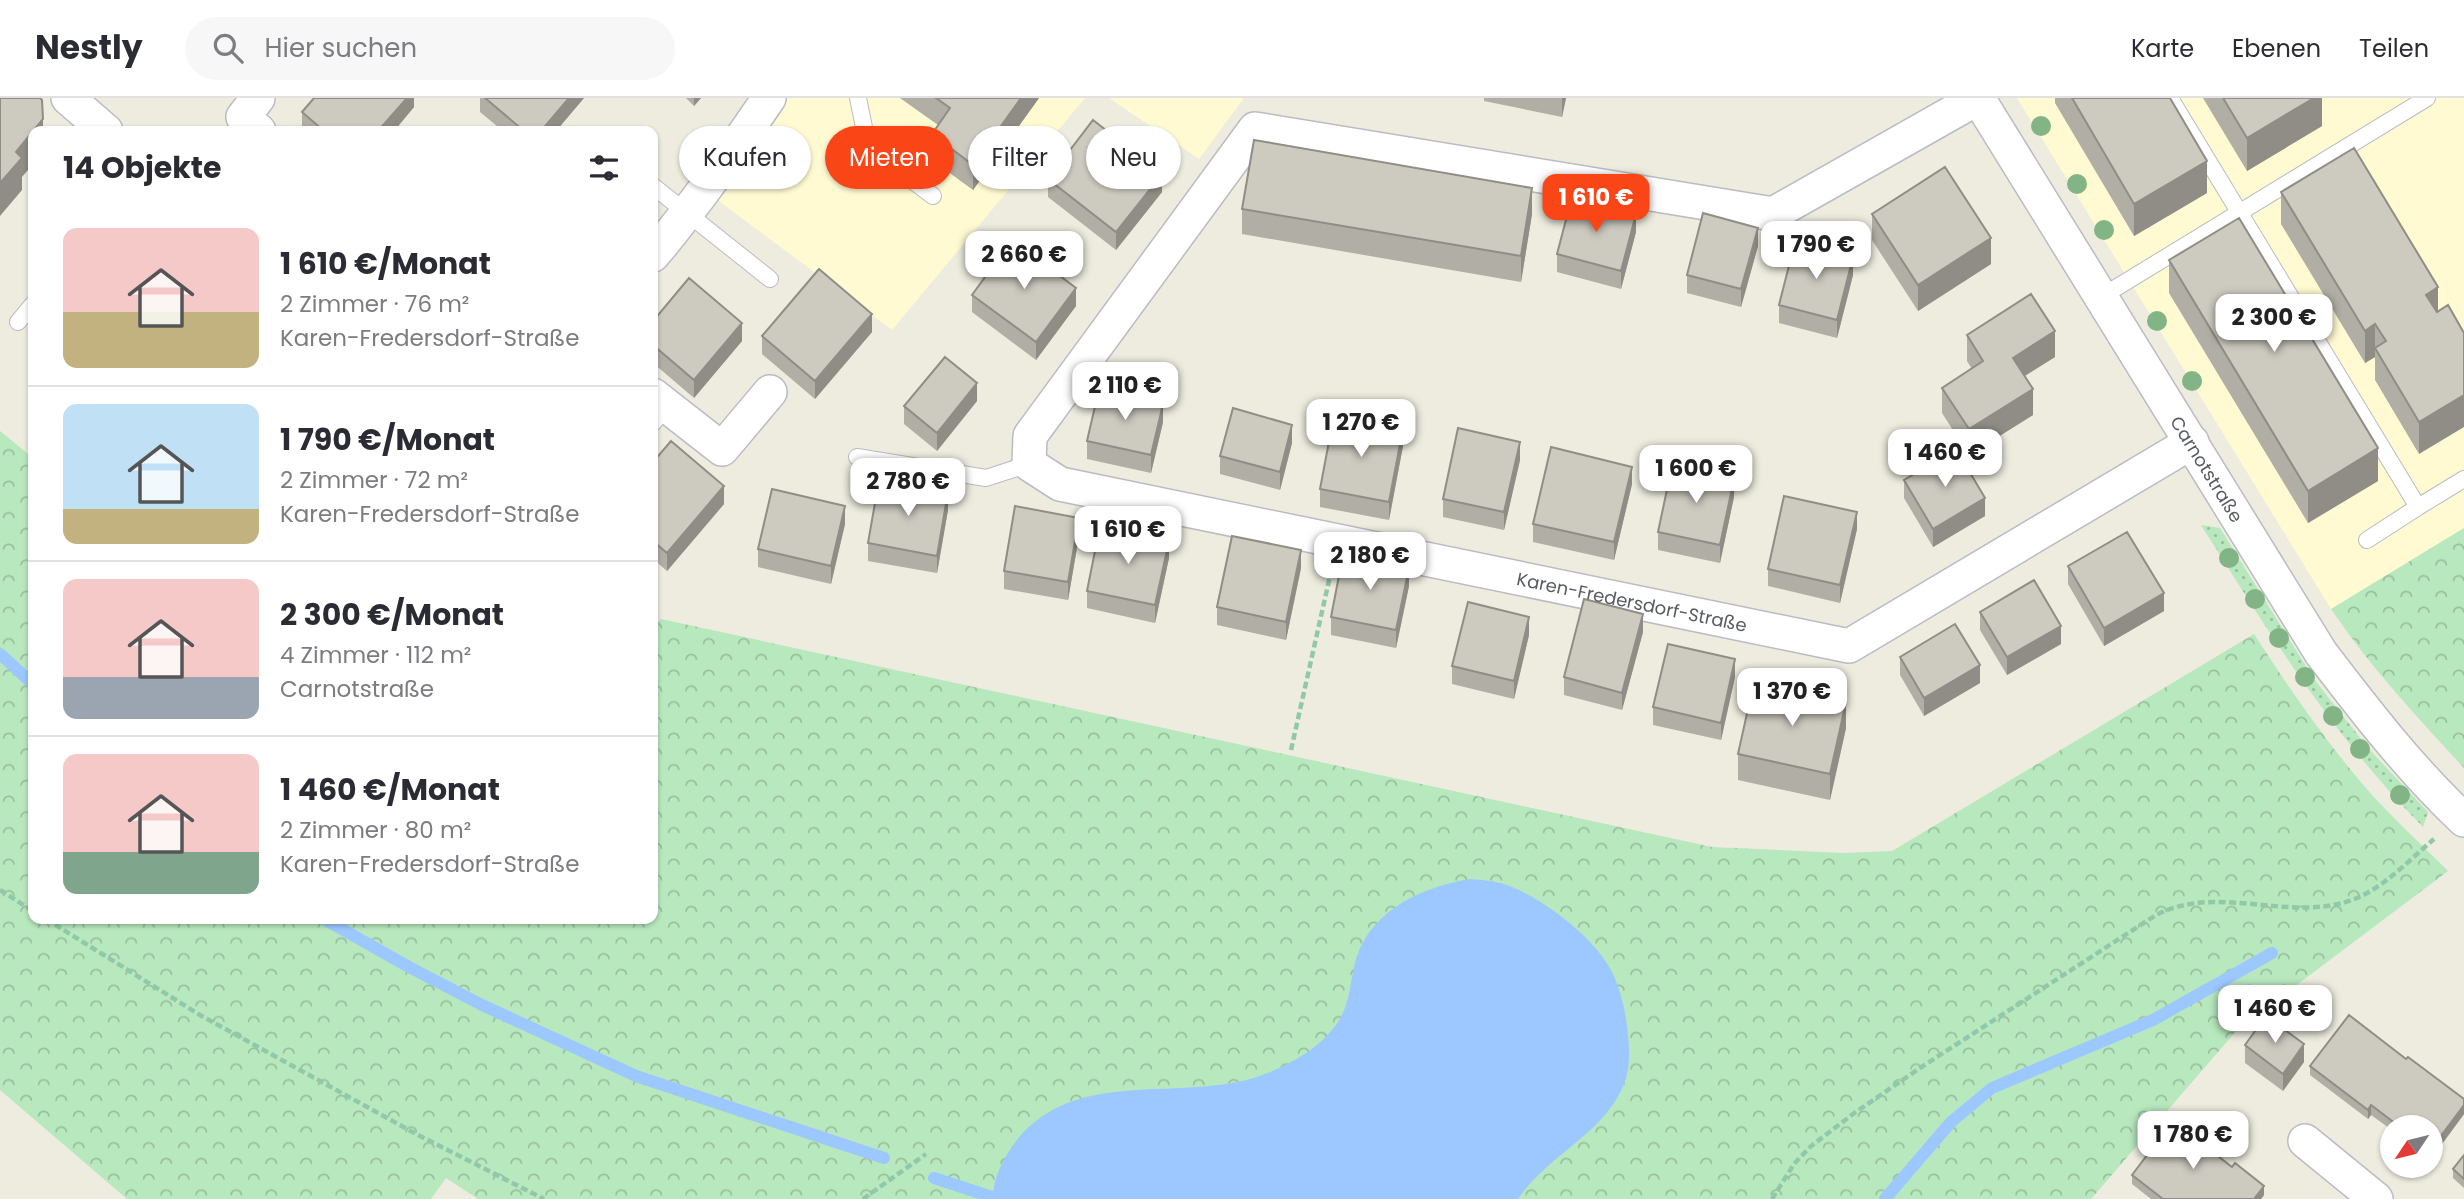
<!DOCTYPE html>
<html lang="de">
<head>
<meta charset="utf-8">
<style>
	:root { --surface:#fff; --page:#f7f7f7; --text:#2b2b33; --muted:#7c7c81; --line:#e1e1e2; --accent:#fa4517 }
	body { margin:0; font-family:Poppins,sans-serif; background:var(--page); color:var(--text); height:100vh; display:flex; flex-direction:column; font-size:26px; white-space:nowrap }
	* { box-sizing:border-box; margin:0 }
	p { font-size:23px; color:var(--muted) }
	.icon { flex:none; width:38px; height:38px; fill:none; stroke:currentColor; stroke-width:2; stroke-linecap:round; stroke-linejoin:round }
	.map { position:relative; flex:1; overflow:hidden }
	.details { position:absolute; left:28px; top:28px; width:630px; height:798px; display:flex; flex-direction:column; background:var(--surface); border-radius:14px; box-shadow:0 2px 5px #0004 }
	.details>* { flex:none }
	.banner { position:absolute; left:679px; top:28px; width:665px; height:63px; display:flex; gap:14px }
	.needle { width:46px; rotate:235deg }
	.fabs { position:absolute; left:2380px; top:1017px; display:grid; gap:14px }
	.fabs a { display:grid; place-items:center; width:63px; height:63px; border-radius:50%; background:var(--surface); box-shadow:0 2px 5px #0004; font-size:35px }
	.price { position:absolute; translate:-50% -60px; padding:0 16px; border-radius:14px; background:#fff; color:#222; font-size:23px; line-height:46px; filter:drop-shadow(0 2px 4px #0008) }
	.price::after { content:''; position:absolute; left:50%; top:42px; width:21px; height:16px; margin-left:-10px; background:inherit; clip-path:polygon(0 0,100% 0,50% 100%) }
	.price.on { background:var(--accent); color:#fff }
	ul { padding:0; list-style:none }
	li { display:flex; align-items:center; gap:21px; height:175px; padding:0 35px }
	li+li { border-top:2px solid var(--line) }
	li span { display:grid; place-items:center; flex:none; width:196px; height:140px; border-radius:14px; color:#555 }
	li>.icon { margin-inline-start:auto }
	span .icon { width:84px; height:84px; fill:#fffc; stroke-width:1 }
	li b { font-size:30px }
	h2 { display:flex; justify-content:space-between; align-items:center; height:84px; padding:0 35px; font-size:30px }
	.chip { padding:0 24px; border-radius:32px; background:var(--surface); box-shadow:0 2px 5px #0004; font-size:24px; line-height:63px }
	.chip.on { background:var(--accent); color:#fff }
	header { display:flex; align-items:center; gap:42px; box-sizing:border-box; height:98px; padding:0 35px; background:var(--surface); border-bottom:2px solid var(--line) }
	header strong { font-size:33px }
	nav { display:flex; gap:38px; margin-inline-start:auto; font-size:24px }
	.search { width:490px; height:63px; background:var(--page); display:flex; align-items:center; gap:18px; box-sizing:border-box; padding:0 24px; border-radius:38px; color:var(--muted); font-size:26px }
	.map>svg:first-child { display:block }
	.commercial { fill:#fffad2 }
	.grass { fill:url(#grass-dots) }
	.park { fill:url(#park-crowns) }
	.water { fill:#9dc8ff }
	.lines { fill:none; stroke-linecap:round; stroke-linejoin:round }
	.stream { stroke:#9dc8ff; stroke-width:12 }
	.lane-casing { stroke:#babcc3; stroke-width:18 }
	.street-casing { stroke:#babcc3; stroke-width:36 }
	.path { stroke:#91c9a8; stroke-width:4.5; stroke-dasharray:7 3.5; stroke-linecap:butt }
	.lane { stroke:#fff; stroke-width:16 }
	.street { stroke:#fff; stroke-width:33 }
	.tree { fill:#83b485 }
	.wall { fill:#b0aea5 }
	.shaded-wall { fill:#908d86 }
	.building { fill:#cdcac0; stroke:#908d86; stroke-width:2 }
	.labels { text-anchor:middle; dominant-baseline:central; stroke-width:7; stroke-linejoin:round; paint-order:stroke }
	.street-label { font-size:18px; fill:#585b62; stroke:#fff }
</style>
</head>
<body>
<header>
<strong>Nestly</strong>
<div class="search"><svg class="icon" aria-label="search" viewBox="0 0 24 24"><circle cx="10" cy="10" r="6"/><path d="M15 15l6 6"/></svg>Hier suchen</div>
<nav><a>Karte</a><a>Ebenen</a><a>Teilen</a></nav>
</header>
<div class="map">
<svg width="2464" height="1101" viewBox="0 0 2464 1101">
	<defs>
		<pattern id="grass-dots" width="8" height="8" patternUnits="userSpaceOnUse" patternTransform="scale(1.75)"><rect width="8" height="8" fill="#b8e8be"/><path d="M2 2h.1M6 6h.1" fill="none" stroke="#98bf9e" stroke-width="1.8" stroke-linecap="round"/></pattern>
		<pattern id="park-crowns" width="20" height="18" patternUnits="userSpaceOnUse" patternTransform="scale(1.75)"><rect width="20" height="18" fill="#b8e8be"/><path d="M2 6a3 3 0 1 1 6 0M12 15a3 3 0 1 1 6 0" fill="none" stroke="#98bf9e"/></pattern>
	</defs>
	<rect width="100%" height="100%" fill="#edecdf"/>
	<path class="commercial" d="M754 0H1085L892 232 696 86Z
		M1109 0H1244L1199 61Z
		M2017 0H2464V430L2331 511Z"/>
	<path class="grass" d="M2201 427 2220 430 2314 581 2368 650 2428 714 2423 729C2333 638 2269 535 2201 427Z"/>
	<path class="park" d="M0 333 33 360V821H653V528L661 521 1712 749 1843 755 1892 753 2254 536C2290 592 2328 647 2372 697 2396 723 2423 748 2448 773L2237 932 2091 1101H478L446 1080 431 1101H127L0 992Z
		M2464 430V670C2417 619 2370 569 2331 511Z"/>
	<path class="water" d="M1470 781C1484 782 1498 783 1512 789 1545 802 1596 841 1612 874 1621 893 1626 915 1628 936 1630 955 1630 976 1621 993 1598 1039 1546 1059 1518 1101H992C994 1079 1003 1060 1016 1043 1079 964 1189 1009 1270 974 1296 963 1322 948 1338 924 1351 905 1350 879 1357 858 1373 811 1425 788 1470 781Z"/>
	<g class="lines">
		<path class="stream" d="M0 556 33 586
			M324 821 409 869 482 907 636 978 884 1060
			M934 1080 992 1099
			M1885 1101 1951 1024 1992 990 2153 922 2272 855"/>
		<defs>
			<path id="lane" d="M858 0 868 49 933 98
				M2170 0 2418 409 2464 381
				M653 88 770 181
				M2101 199 2427 0
				M18 224 33 206
				M653 325 666 309
				M857 359 986 380 1029 366
				M2367 442 2418 409"/>
			<g id="street">
				<path d="M68 0 106 33"/>
				<path d="M258 0 243 19 259 33"/>
				<path id="s1" d="M1978 0 1773 116 1255 31 1030 338 1029 366 1060 386 1849 548 2192 344"/>
				<path id="s2" d="M1978 0 2321 555C2366 614 2410 671 2464 722"/>
				<path d="M653 157C695 107 732 54 769 0"/>
				<path d="M653 297 722 351 770 294"/>
				<path d="M2305 1043 2376 1101"/>
			</g>
		</defs>
		<use href="#lane" class="lane-casing"/>
		<use href="#street" class="street-casing"/>
		<path class="path" d="M1291 652 1330 478
			M0 792 33 813
			M46 821 200 917 418 1037 544 1101
			M863 1101 926 1056
			M1772 1101 1794 1066 1810 1049 1853 1016 1920 970 2156 817C2219 785 2288 825 2352 802 2384 790 2408 763 2434 741"/>
		<use href="#lane" class="lane"/>
		<use href="#street" class="street"/>
	</g>
	<g class="tree">
		<circle cx="2041" cy="28" r="10"/>
		<circle cx="2077" cy="86" r="10"/>
		<circle cx="2104" cy="132" r="10"/>
		<circle cx="2157" cy="223" r="10"/>
		<circle cx="2192" cy="283" r="10"/>
		<circle cx="2229" cy="460" r="10"/>
		<circle cx="2255" cy="501" r="10"/>
		<circle cx="2279" cy="540" r="10"/>
		<circle cx="2305" cy="579" r="10"/>
		<circle cx="2333" cy="618" r="10"/>
		<circle cx="2360" cy="651" r="10"/>
		<circle cx="2400" cy="697" r="10"/>
	</g>
	<path class="wall" d="M414 0V9L394 33 302 32V14Z
		M480 0H584L556 33H503L480 14Z
		M686 0H701L694 8Z
		M900 0H1039L973 92 932 62V36L938 27Z
		M1484 0H1566L1562 19 1484 3Z
		M2055 0H2170L2207 95 2134 138 2055 5Z
		M2203 0H2322V28L2247 73Z
		M1048 81 1162 94 1116 152 1048 99Z
		M2281 94 2438 189 2419 356 2375 282V259L2365 265 2281 126Z
		M1242 111 1532 116 1521 184 1242 136Z
		M1872 116 1991 166 1918 213 1872 142Z
		M1636 134 1621 191 1557 174V156Z
		M1758 148 1741 209 1687 195V177Z
		M2169 162 2378 383 2308 425 2169 195Z
		M1853 177 1837 240 1779 225V207Z
		M972 197 1076 208 1036 262 972 214Z
		M653 223 742 243 694 300 653 265Z
		M872 234 815 301 762 256V238Z
		M1967 237 2055 259 2025 278 2033 317 1969 357 1942 315V290L1972 271 1967 263Z
		M977 303 937 353 904 326V308Z
		M1163 324 1151 375 1087 361V343Z
		M1292 345 1280 392 1220 376V358Z
		M1403 348 1389 422 1320 409V391Z
		M1520 362 1504 432 1443 419V401Z
		M653 364 724 406 667 473 653 461Z
		M1904 382 1985 418 1933 449 1904 400Z
		M1632 386 1614 462 1533 444V426Z
		M1734 399 1720 465 1658 452V434Z
		M948 412 937 475 868 463V445Z
		M845 426 831 486 758 469V451Z
		M1857 431 1840 505 1768 488V471Z
		M1079 438 1068 502 1004 491V473Z
		M1169 460 1155 525 1087 510V493Z
		M2068 468 2164 513 2104 548 2068 486Z
		M1301 470 1286 542 1217 527V509Z
		M1409 488 1396 550 1331 537V519Z
		M1980 514 2061 546 2007 577 1980 532Z
		M1643 534 1622 612 1564 597V579Z
		M1529 537 1514 601 1452 586V568Z
		M1900 559 1980 585 1924 618 1900 577Z
		M1735 579 1721 642 1653 627V609Z
		M1846 630 1830 702 1738 682V656Z
		M2245 947 2304 964 2283 993 2245 965Z
		M2406 961 2464 1016 2431 1061V1029H2392V1032L2371 1017 2368 1021 2310 977V968Z
		M2464 1057V1090L2453 1080V1071Z
		M2232 1069 2264 1097 2261 1101H2151L2132 1086V1077Z"/>
	<path class="shaded-wall" d="M407 0H414V9L394 33H378Z
		M569 0H584L556 33H541Z
		M694 0H701L694 8Z
		M1021 0H1039L973 92V67Z
		M1562 0H1566L1562 19Z
		M2314 0H2322V28L2247 73V40Z
		M43 21V33H33Z
		M33 33V66L22 79V92L0 118V85L16 54Z
		M2207 63V95L2134 138V106Z
		M1162 76V94L1116 152V134Z
		M1532 90V116L1521 184V158Z
		M1636 116V134L1621 191V173Z
		M1758 130V148L1741 209V191Z
		M1991 140V166L1918 213V187Z
		M1853 159V177L1837 240V222Z
		M2438 189V222L2426 197Z
		M1076 190V208L1036 262V244Z
		M872 216V234L815 301V283Z
		M742 225V243L694 300V282Z
		M2375 226V259L2365 265V233Z
		M2055 233V259L2013 285V260Z
		M977 285V303L937 353V335Z
		M2033 291V317L1969 357V331Z
		M2464 297V329L2419 356V324Z
		M1163 306V324L1151 375V357Z
		M1292 327V345L1280 392V374Z
		M1403 330V348L1389 422V404Z
		M1520 344V362L1504 432V414Z
		M2378 350V383L2308 425V393Z
		M1632 369V386L1614 462V444Z
		M1734 381V399L1720 465V447Z
		M724 388V406L667 473V455Z
		M948 394V412L937 475V458Z
		M1985 400V418L1933 449V431Z
		M845 408V426L831 486V468Z
		M1857 414V431L1840 505V487Z
		M1079 420V438L1068 502V484Z
		M1169 443V460L1155 525V507Z
		M1301 452V470L1286 542V524Z
		M1409 470V488L1396 550V532Z
		M2164 495V513L2104 548V530Z
		M1643 516V534L1622 612V595Z
		M1529 519V537L1514 601V583Z
		M2061 528V546L2007 577V559Z
		M1735 561V579L1721 642V625Z
		M1980 567V585L1924 618V600Z
		M1846 604V630L1830 702V676Z
		M2304 946V964L2283 993V976Z
		M2371 1007V1017L2368 1021V1012Z
		M2464 1007V1016L2431 1061V1051Z
		M2264 1088V1097L2261 1101H2254Z"/>
	<path class="building" d="M0 0H40L42 2 43 21 16 54 22 60 0 85Z
		M314 0H407L378 33H324L302 14Z
		M485 0H569L541 33H524Z
		M936 0H1021L973 67 932 36 950 10Z
		M2072 0H2170L2207 63 2134 106Z
		M2223 0H2314L2247 40Z
		M1093 22 1162 76 1116 134 1048 81Z
		M1254 42 1532 90 1521 158 1242 111Z
		M2354 50 2438 189 2426 197 2437 214 2448 207 2464 235V297L2419 324 2375 250 2386 243 2375 226 2365 233 2281 94Z
		M1945 69 1991 140 1918 187 1872 116Z
		M1572 99 1636 116 1621 173 1557 156Z
		M1703 115 1758 130 1741 191 1687 177Z
		M2239 120 2378 350 2308 393 2169 162Z
		M1012 142 1076 190 1036 244 972 197Z
		M1795 144 1853 159 1837 222 1779 207Z
		M819 171 872 216 815 283 762 238Z
		M689 180 742 225 694 282 653 247V223Z
		M2031 196 2055 233 2013 260 2033 291 1969 331 1942 290 1983 263 1967 237Z
		M945 259 977 285 937 335 904 308Z
		M1099 291 1163 306 1151 357 1087 343Z
		M1233 310 1292 327 1280 374 1220 358Z
		M1334 317 1403 330 1389 404 1320 391Z
		M1458 330 1520 344 1504 414 1443 401Z
		M671 343 724 388 667 455 653 443V364Z
		M1551 349 1632 369 1614 444 1533 426Z
		M1956 351 1985 400 1933 431 1904 382Z
		M1672 368 1734 381 1720 447 1658 434Z
		M879 382 948 394 937 458 868 445Z
		M772 391 845 408 831 468 758 451Z
		M1784 398 1857 414 1840 487 1768 471Z
		M1015 408 1079 420 1068 484 1004 473Z
		M1100 428 1169 443 1155 507 1087 493Z
		M2127 434 2164 495 2104 530 2068 468Z
		M1232 438 1301 452 1286 524 1217 509Z
		M1343 457 1409 470 1396 532 1331 519Z
		M2034 482 2061 528 2007 559 1980 514Z
		M1584 501 1643 516 1622 595 1564 579Z
		M1468 504 1529 519 1514 583 1452 568Z
		M1955 526 1980 567 1924 600 1900 559Z
		M1668 546 1735 561 1721 625 1653 609Z
		M1754 584 1846 604 1830 676 1738 656Z
		M2349 917 2406 961 2408 959 2464 1001V1007L2431 1051V1029H2400L2371 1007 2368 1012 2310 968Z
		M2266 918 2304 946 2283 976 2245 947Z
		M2173 1023 2232 1069 2235 1065 2264 1088 2254 1101H2163L2132 1077Z
		M2464 1057V1081L2453 1071Z"/>
	<g class="labels">
		<g class="street-label">
			<text stroke="none"><textPath href="#s2" startOffset="436">Carnotstraße</textPath></text>
			<text stroke="none"><textPath href="#s1" startOffset="1790">Karen-Fredersdorf-Straße</textPath></text>
		</g>
	</g>
</svg>
<div class="fabs">
<a><svg class="needle" viewBox="-14 -14 28 28"><path d="M0-13l5 13h-10z" fill="#e53935"/><path d="M0 13l5-13h-10z" fill="#7c7c81"/></svg></a>
</div>
<b class="price on" style="left:1596px;top:136px">1 610 €</b>
<b class="price" style="left:1816px;top:183px">1 790 €</b>
<b class="price" style="left:1024px;top:193px">2 660 €</b>
<b class="price" style="left:2274px;top:256px">2 300 €</b>
<b class="price" style="left:1125px;top:324px">2 110 €</b>
<b class="price" style="left:1361px;top:361px">1 270 €</b>
<b class="price" style="left:1945px;top:391px">1 460 €</b>
<b class="price" style="left:1696px;top:407px">1 600 €</b>
<b class="price" style="left:908px;top:420px">2 780 €</b>
<b class="price" style="left:1128px;top:468px">1 610 €</b>
<b class="price" style="left:1370px;top:494px">2 180 €</b>
<b class="price" style="left:1792px;top:630px">1 370 €</b>
<b class="price" style="left:2275px;top:947px">1 460 €</b>
<b class="price" style="left:2193px;top:1073px">1 780 €</b>
<div class="banner">
<a class="chip">Kaufen</a>
<a class="chip on">Mieten</a>
<a class="chip">Filter</a>
<a class="chip">Neu</a>
</div>
<section class="details">
<h2>14 Objekte<svg class="icon" aria-label="filters" viewBox="0 0 24 24"><path d="M4 7h16M4 17h16"/><circle cx="9" cy="7" r="2"/><circle cx="15" cy="17" r="2"/></svg></h2>
<ul>
<li><span style="background:linear-gradient(#f6c9c9 60%,#c2b280 0)"><svg class="icon" aria-label="home" viewBox="0 0 24 24"><path d="M3 11l9-7 9 7M6 9v11h12V9"/></svg></span><div><b>1 610 €/Monat</b><p>2 Zimmer · 76 m²</p><p>Karen-Fredersdorf-Straße</p></div></li>
<li><span style="background:linear-gradient(#bfe0f5 75%,#c2b280 0)"><svg class="icon" aria-label="home" viewBox="0 0 24 24"><path d="M3 11l9-7 9 7M6 9v11h12V9"/></svg></span><div><b>1 790 €/Monat</b><p>2 Zimmer · 72 m²</p><p>Karen-Fredersdorf-Straße</p></div></li>
<li><span style="background:linear-gradient(#f6c9c9 70%,#9aa5b1 0)"><svg class="icon" aria-label="home" viewBox="0 0 24 24"><path d="M3 11l9-7 9 7M6 9v11h12V9"/></svg></span><div><b>2 300 €/Monat</b><p>4 Zimmer · 112 m²</p><p>Carnotstraße</p></div></li>
<li><span style="background:linear-gradient(#f6c9c9 70%,#7fa58c 0)"><svg class="icon" aria-label="home" viewBox="0 0 24 24"><path d="M3 11l9-7 9 7M6 9v11h12V9"/></svg></span><div><b>1 460 €/Monat</b><p>2 Zimmer · 80 m²</p><p>Karen-Fredersdorf-Straße</p></div></li>
</ul>
</section>
</div>
</body>
</html>
